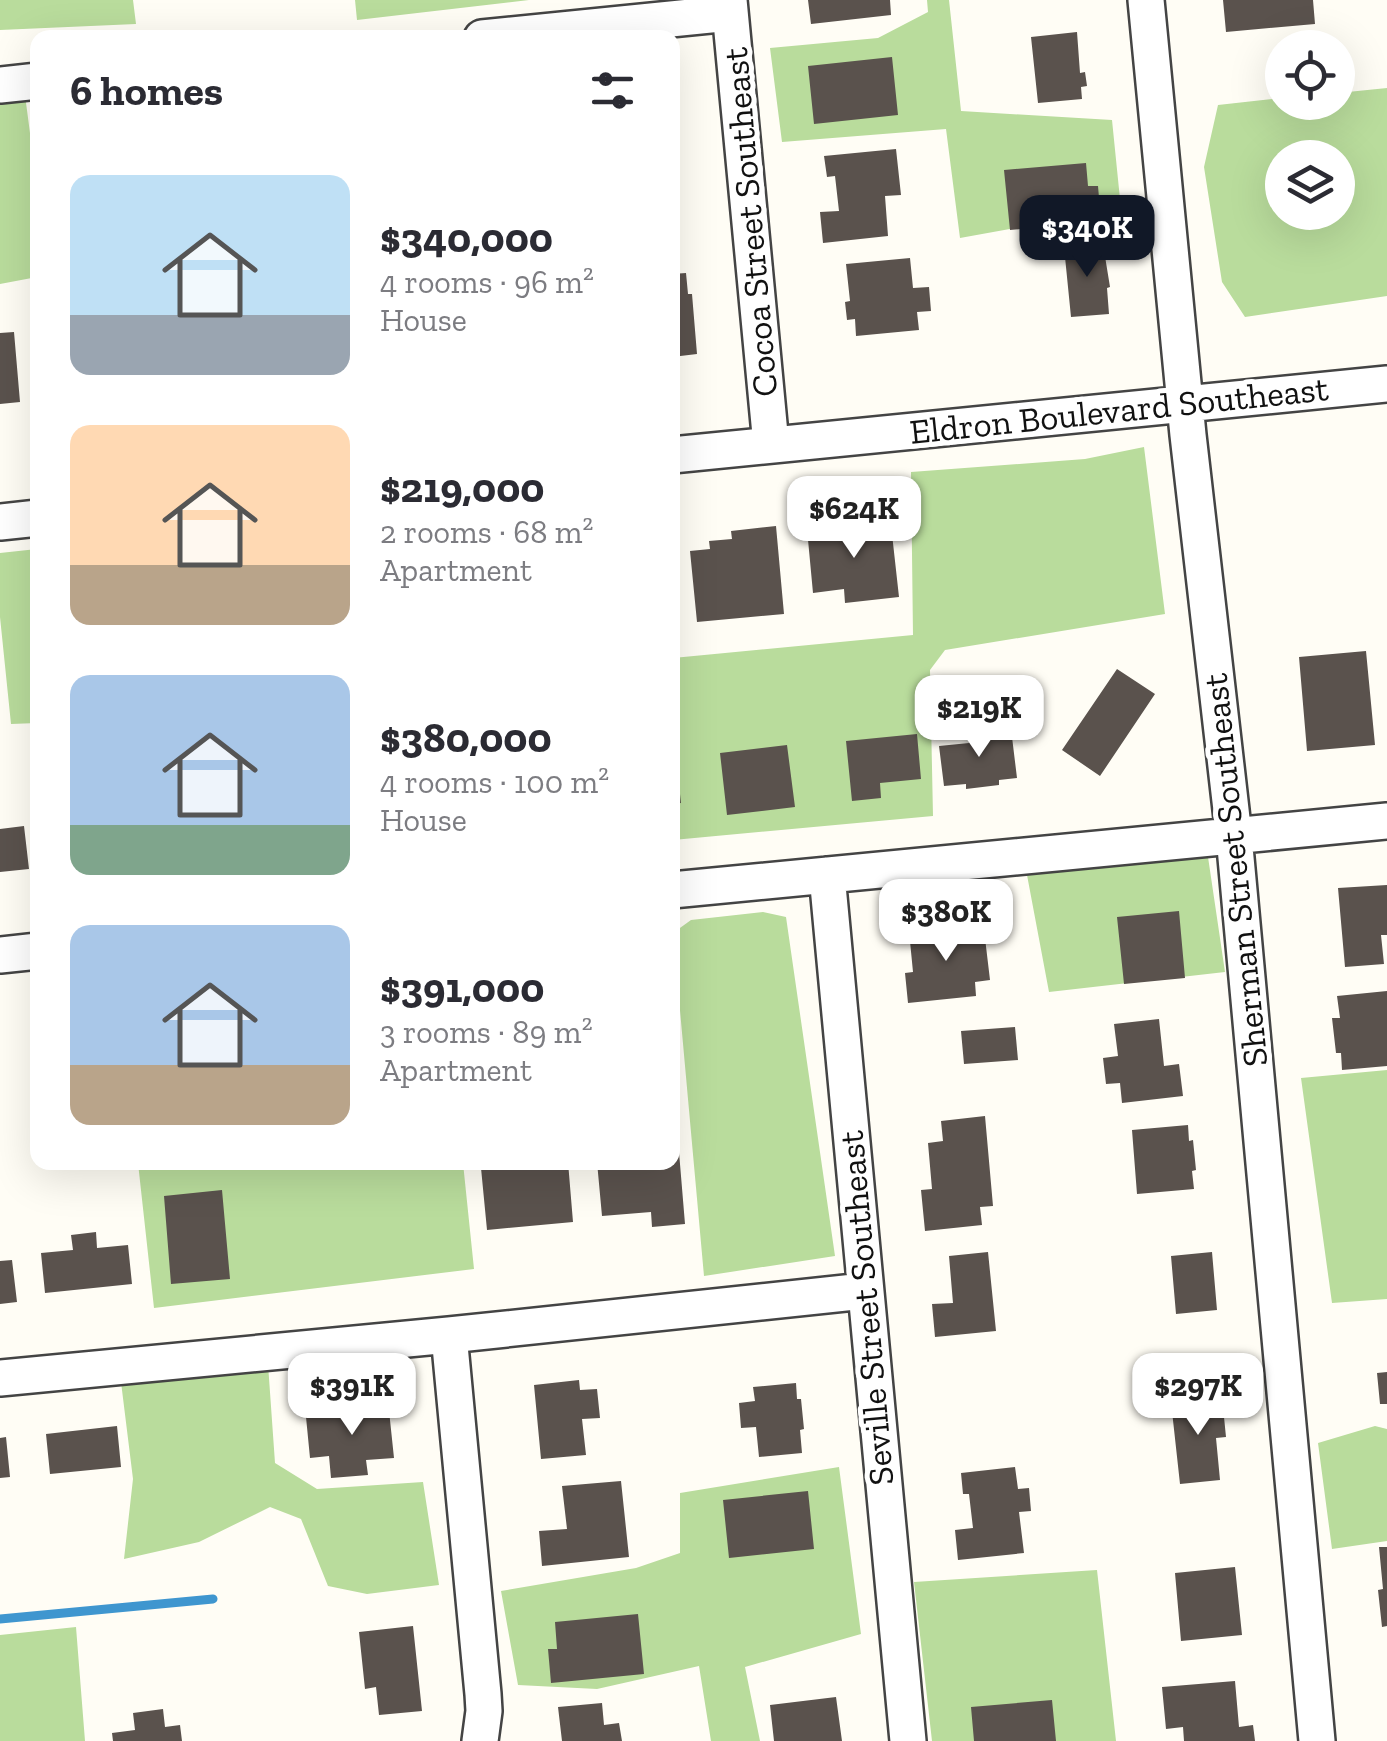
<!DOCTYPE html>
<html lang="en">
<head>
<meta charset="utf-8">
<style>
	:root { --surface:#fff; --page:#f2f2f3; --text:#2b2b33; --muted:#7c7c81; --accent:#111827 }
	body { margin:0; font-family:"Zilla Slab",serif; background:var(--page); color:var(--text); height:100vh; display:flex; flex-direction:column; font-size:38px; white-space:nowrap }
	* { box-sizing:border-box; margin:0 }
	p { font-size:32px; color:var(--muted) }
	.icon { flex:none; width:55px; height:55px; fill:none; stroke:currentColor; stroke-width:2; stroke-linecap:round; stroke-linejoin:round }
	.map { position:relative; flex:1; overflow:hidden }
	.side { position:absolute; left:30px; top:30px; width:650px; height:1140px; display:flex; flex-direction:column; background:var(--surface); border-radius:20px; box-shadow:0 10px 40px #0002 }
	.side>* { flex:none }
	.controls { position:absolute; left:1265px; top:30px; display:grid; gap:20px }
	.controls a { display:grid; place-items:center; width:90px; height:90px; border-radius:50%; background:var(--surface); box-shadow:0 10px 40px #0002; font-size:50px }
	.price { position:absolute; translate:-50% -85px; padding:0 22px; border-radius:20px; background:#fff; color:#222; font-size:32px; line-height:65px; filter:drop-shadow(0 2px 5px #0008) }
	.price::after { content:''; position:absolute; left:50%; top:60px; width:30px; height:22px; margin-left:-15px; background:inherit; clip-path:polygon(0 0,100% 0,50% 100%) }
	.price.selected { background:var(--accent); color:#fff }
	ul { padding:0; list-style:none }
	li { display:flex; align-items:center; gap:30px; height:250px; padding:0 40px }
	li span { display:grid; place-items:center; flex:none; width:280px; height:200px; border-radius:20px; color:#555 }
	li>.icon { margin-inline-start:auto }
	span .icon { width:120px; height:120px; fill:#fffc; stroke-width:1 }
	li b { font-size:42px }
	h2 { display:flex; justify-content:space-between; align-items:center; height:120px; padding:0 40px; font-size:42px }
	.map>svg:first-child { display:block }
	.forest { fill:#b9dc9c; fill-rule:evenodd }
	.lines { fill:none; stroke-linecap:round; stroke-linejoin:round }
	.stream { stroke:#3f96cf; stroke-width:9 }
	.building { fill:#5a524d }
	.minor-casing { stroke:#444; stroke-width:40 }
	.minor { stroke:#fff; stroke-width:35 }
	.labels { text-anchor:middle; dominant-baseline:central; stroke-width:10; stroke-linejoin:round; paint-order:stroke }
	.street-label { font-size:35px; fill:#111; stroke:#fff }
</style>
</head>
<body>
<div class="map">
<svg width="1387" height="1741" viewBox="0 0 1387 1741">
	<rect width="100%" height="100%" fill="#fffdf5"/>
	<path class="forest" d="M0 0H133L136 24 0 30Z
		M355 0H529L357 20Z
		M927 0H949L961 111 1112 120 1121 209 960 238 946 129 782 142 770 48 878 38 928 12Z
		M1387 88V296L1245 317 1222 282 1204 167 1218 105 1282 98V102H1338V93ZM1282 158H1338V212H1282Z
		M25 95 38 194 37 277 0 284V99Z
		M1144 447 1165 614 945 650 930 670 933 816 673 840V658L913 635 911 472 1085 459Z
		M37 549V723L11 724 0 617V553Z
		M1208 857 1225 972 1049 992 1027 875Z
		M763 912 786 917 835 1256 704 1276 673 933 691 920Z
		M1387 1070V1299L1332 1303 1301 1078Z
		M138 1163H463L474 1269 154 1308Z
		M268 1364 275 1463 317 1489 423 1482 439 1585 367 1594 328 1586 301 1519 270 1507 199 1542 124 1559 133 1479 121 1382Z
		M1375 1426 1387 1429V1541L1332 1549 1318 1443Z
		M839 1467 861 1634 745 1667 760 1741H711L699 1666 597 1689 518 1685 501 1591 636 1568 680 1553V1493Z
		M1097 1570 1116 1741H932L914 1582Z
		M76 1627 85 1741H0V1635Z"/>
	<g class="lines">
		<path class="stream" d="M0 1619 213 1599"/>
	</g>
	<path class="building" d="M808 0H890L891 15 811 24Z
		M1223 0H1313L1315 24 1226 32Z
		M1077 32 1080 73 1085 72 1087 86 1081 87 1082 99 1038 103 1031 37Z
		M892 57 898 115 814 124 808 66Z
		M896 149 901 195 885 196 888 236 823 243 820 212 839 211 835 176 827 177 824 156Z
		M1086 163 1088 186H1098L1101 221 1010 230 1004 170Z
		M1103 244 1110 287 1107 288 1109 314 1071 317 1064 247Z
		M910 258 913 288 929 287 931 311 917 312 919 330 856 336 855 319 847 320 845 302 850 301 846 264Z
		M686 273 688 294H692L697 354 672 357V274Z
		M14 332 20 402 0 404V333Z
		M872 519 873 527 891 525 899 597 845 603 844 589 813 593 807 529 837 526 838 530H841L840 522Z
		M776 526 784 614 697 622 690 551 710 549 709 541 732 539 731 531Z
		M1366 651 1375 745 1307 751 1299 657Z
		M1117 669 1155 694 1100 776 1062 750Z
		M990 723 992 739 1012 737 1017 778 999 780V785L966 789V784L944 786 939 746 969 743 967 725Z
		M917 734 921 779 880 783 881 798 852 801 846 741Z
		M787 745 795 807 727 815 720 753Z
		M672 758H676L681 803 672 804Z
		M24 826 29 869 0 872V829Z
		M1387 885V935H1381L1384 964 1345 967 1338 888Z
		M1179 911 1185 978 1124 984 1117 917Z
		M972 925 973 939 985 938 990 980 975 982 976 996 908 1003 905 973 913 972 909 931Z
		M1387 991V1066L1342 1070 1341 1053H1336L1332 1018H1340L1337 996Z
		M1159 1019 1164 1066 1179 1064 1183 1096 1122 1103 1120 1083 1106 1084 1103 1058 1118 1056 1114 1024Z
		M1015 1027 1018 1060 964 1064 961 1031Z
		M985 1116 993 1206 980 1207 982 1225 925 1231 921 1190 932 1189 928 1143 943 1141 941 1121Z
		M1188 1125 1189 1141 1193 1140 1196 1170 1192 1171 1194 1189 1137 1194 1132 1130Z
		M672 1152H679L685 1224 652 1227 651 1212 602 1216 597 1162H672Z
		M505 1162H568L573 1222 487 1230 481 1168 506 1166Z
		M222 1190 230 1279 171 1284 164 1196Z
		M96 1232 97 1248 128 1245 132 1284 45 1293 41 1253 73 1250 71 1235Z
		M988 1252 996 1331 935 1337 932 1304 953 1303 949 1256Z
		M1212 1252 1217 1310 1176 1314 1171 1256Z
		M12 1260 17 1302 0 1304V1261Z
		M1387 1372V1404H1380L1377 1373Z
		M579 1380 580 1390 597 1389 600 1418 582 1419 586 1455 541 1459 534 1385Z
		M796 1383 797 1399H801L804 1429 800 1430 802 1453 759 1457 756 1427 741 1428 739 1403 755 1401 753 1387Z
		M1222 1397 1226 1437 1216 1438 1220 1480 1180 1484 1171 1402Z
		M388 1401 394 1458 366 1460 368 1475 331 1478 329 1456 310 1458 306 1417 352 1413 351 1404Z
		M117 1426 121 1467 50 1474 46 1434Z
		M6 1437 10 1477 0 1478V1438Z
		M1015 1467 1018 1489 1029 1488 1031 1511 1019 1512 1024 1553 958 1560 955 1530 973 1528 969 1494H963L961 1473Z
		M621 1481 629 1557 542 1566 539 1531 567 1529 562 1486Z
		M808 1491 814 1549 729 1558 723 1500Z
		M1379 1547H1387V1626L1382 1627 1378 1590 1383 1589Z
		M1235 1567 1242 1635 1181 1641 1175 1573Z
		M638 1614 644 1674 551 1683 548 1649H557L555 1622Z
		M413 1626 422 1711 379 1715 376 1687 365 1689 359 1632Z
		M1235 1681 1239 1727 1253 1725 1255 1741H1184L1183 1727 1166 1729 1162 1687Z
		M836 1697 842 1741H774L770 1705Z
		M1052 1700 1056 1741H974L971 1707Z
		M602 1703 604 1725 619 1723 622 1741H562L558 1707Z
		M163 1709 165 1727 180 1725 182 1741H113L112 1733 135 1730 133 1713Z"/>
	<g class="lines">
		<defs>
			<path id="minor" d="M729 0 771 445
				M1146 0 1188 435 1234 836 1317 1741
				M482 38 730 13
				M0 85 38 81
				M672 455 1387 384
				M0 522 38 518
				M827 875 908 1741
				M672 890 1387 821
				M0 955 38 951
				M449 1335 483 1694 484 1711 480 1741
				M0 1378 449 1335 864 1291"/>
		</defs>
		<use href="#minor" class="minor-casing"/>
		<use href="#minor" class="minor"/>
	</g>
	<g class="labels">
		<g class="street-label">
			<text transform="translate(750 222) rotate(-95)">Cocoa Street Southeast</text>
			<text transform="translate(1119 410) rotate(-6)">Eldron Boulevard Southeast</text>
			<text transform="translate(1235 870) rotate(-96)">Sherman Street Southeast</text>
			<text transform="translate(866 1308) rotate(-95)">Seville Street Southeast</text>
		</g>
	</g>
</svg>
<div class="controls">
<a><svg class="icon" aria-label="locate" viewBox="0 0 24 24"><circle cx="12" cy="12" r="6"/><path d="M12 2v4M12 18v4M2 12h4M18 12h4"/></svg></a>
<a><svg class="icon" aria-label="layers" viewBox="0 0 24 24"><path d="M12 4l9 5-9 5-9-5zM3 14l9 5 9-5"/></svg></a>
</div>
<b class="price selected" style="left:1087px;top:280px">$340K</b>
<b class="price" style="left:854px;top:561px">$624K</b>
<b class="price" style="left:979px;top:760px">$219K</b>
<b class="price" style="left:946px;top:964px">$380K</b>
<b class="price" style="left:352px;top:1438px">$391K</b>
<b class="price" style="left:1198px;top:1438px">$297K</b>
<section class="side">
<h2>6 homes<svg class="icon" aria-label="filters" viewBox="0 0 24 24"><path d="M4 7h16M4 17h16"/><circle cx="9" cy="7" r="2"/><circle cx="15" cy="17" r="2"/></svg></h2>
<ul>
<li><span style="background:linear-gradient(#bfe0f5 70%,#9aa5b1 0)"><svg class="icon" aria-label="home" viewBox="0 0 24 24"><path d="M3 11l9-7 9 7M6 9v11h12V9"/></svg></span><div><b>$340,000</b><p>4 rooms · 96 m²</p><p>House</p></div></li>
<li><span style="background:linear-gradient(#ffd9b3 70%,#b9a48a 0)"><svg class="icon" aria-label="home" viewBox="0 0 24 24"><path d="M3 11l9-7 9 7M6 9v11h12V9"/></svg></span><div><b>$219,000</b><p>2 rooms · 68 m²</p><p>Apartment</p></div></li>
<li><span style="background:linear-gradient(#a9c7e8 75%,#7fa58c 0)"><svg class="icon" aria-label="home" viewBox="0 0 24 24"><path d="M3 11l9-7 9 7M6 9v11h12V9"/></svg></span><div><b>$380,000</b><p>4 rooms · 100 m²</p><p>House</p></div></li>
<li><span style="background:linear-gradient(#a9c7e8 70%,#b9a48a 0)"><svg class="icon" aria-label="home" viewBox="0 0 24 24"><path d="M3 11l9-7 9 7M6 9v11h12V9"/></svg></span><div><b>$391,000</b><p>3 rooms · 89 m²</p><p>Apartment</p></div></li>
</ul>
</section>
</div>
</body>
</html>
